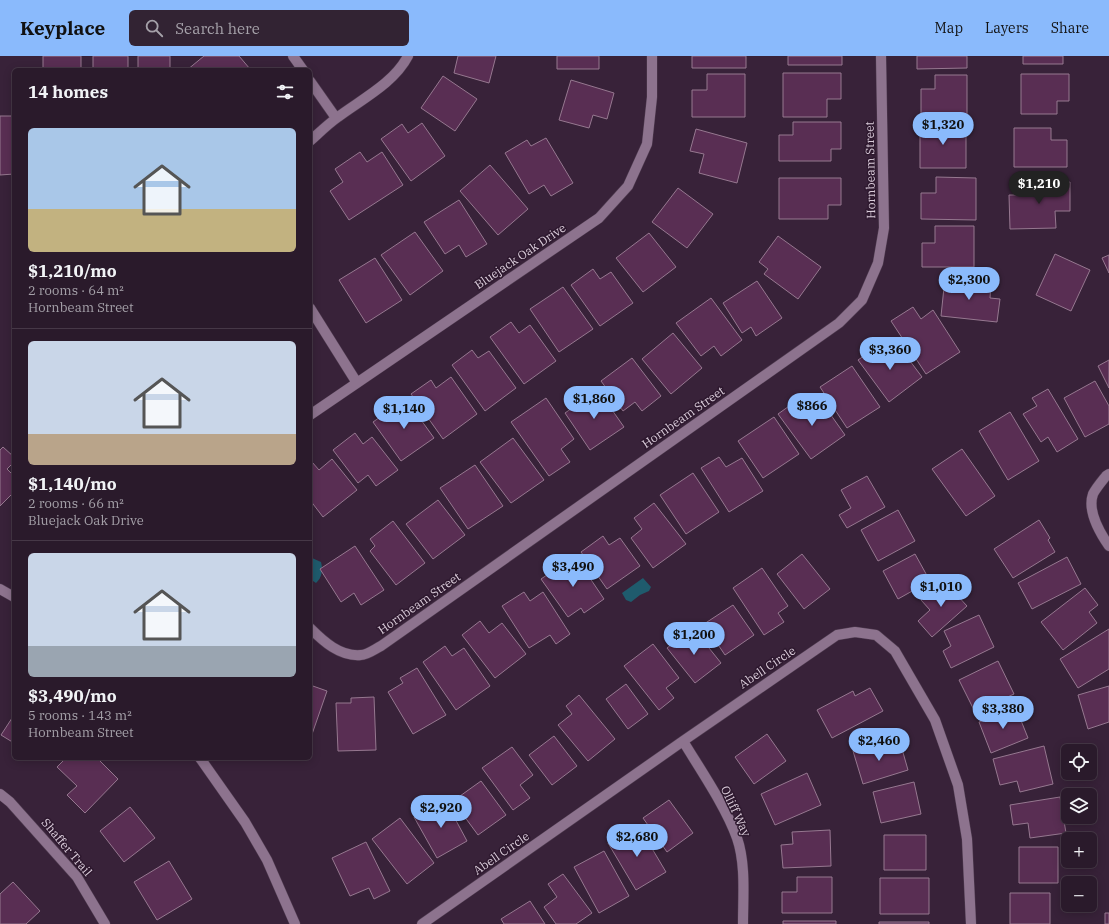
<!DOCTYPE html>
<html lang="en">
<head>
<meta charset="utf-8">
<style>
	:root { --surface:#2a1a2b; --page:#322333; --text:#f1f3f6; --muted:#a5a1a9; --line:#463847; --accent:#8abafc }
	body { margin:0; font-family:"IBM Plex Serif",serif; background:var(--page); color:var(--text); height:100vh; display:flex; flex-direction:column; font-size:15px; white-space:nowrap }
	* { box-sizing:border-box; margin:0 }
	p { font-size:13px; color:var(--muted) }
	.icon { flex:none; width:22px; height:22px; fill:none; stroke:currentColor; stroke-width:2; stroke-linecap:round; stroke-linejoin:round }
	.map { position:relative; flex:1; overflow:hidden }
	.drawer { position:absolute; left:12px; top:12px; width:300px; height:692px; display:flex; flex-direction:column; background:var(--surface); border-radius:6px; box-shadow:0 2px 10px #0003,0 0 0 1px var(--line) }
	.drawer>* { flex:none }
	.fabs { position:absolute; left:1061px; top:688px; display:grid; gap:8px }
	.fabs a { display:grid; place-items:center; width:36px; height:36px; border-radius:6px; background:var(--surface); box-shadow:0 2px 10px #0003,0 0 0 1px var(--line); font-size:20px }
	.price { position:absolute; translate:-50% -34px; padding:0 9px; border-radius:14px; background:var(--accent); color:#111; font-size:13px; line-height:26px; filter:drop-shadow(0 1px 2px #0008) }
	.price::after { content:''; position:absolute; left:50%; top:24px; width:12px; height:9px; margin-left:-6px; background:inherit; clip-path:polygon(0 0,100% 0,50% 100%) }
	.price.selected { background:#222; color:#fff }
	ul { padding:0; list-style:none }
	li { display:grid; align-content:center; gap:8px; height:212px; padding:0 16px }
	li+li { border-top:1px solid var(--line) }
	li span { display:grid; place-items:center; height:124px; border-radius:6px; color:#555 }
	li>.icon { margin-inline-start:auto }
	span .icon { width:72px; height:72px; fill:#fffc; stroke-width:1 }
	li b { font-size:17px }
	h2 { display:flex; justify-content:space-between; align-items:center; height:48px; padding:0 16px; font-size:17px }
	header { display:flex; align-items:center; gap:24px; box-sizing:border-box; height:56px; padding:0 20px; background:var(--accent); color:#111 }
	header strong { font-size:19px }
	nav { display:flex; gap:22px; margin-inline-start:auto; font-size:14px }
	.search { width:280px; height:36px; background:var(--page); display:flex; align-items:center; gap:10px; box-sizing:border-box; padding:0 14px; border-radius:6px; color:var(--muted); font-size:15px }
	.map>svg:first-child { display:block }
	.water { fill:#1f5b6d }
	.building { fill:#592e53; stroke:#967890 }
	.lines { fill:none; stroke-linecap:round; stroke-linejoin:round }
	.minor-casing { stroke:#503d51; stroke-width:11 }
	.minor { stroke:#8d738e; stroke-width:10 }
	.labels { text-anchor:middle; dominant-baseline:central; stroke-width:3; stroke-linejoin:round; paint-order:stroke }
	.street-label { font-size:12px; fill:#dbcddb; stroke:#2e192f }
</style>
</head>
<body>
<header>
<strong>Keyplace</strong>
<div class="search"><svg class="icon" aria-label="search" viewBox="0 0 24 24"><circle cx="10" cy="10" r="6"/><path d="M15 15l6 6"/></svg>Search here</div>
<nav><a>Map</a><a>Layers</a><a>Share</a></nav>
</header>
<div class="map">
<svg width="1109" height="868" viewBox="0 0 1109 868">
	<rect width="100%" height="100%" fill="#382239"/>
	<path class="water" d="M312 502 321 506C323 513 322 522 316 527L310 523V504Z
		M643 522 651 531 649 535 640 539 631 546 626 544 622 537Z"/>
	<path class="building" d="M43 0H81V14H43Z
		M93 0H128V14H93Z
		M138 0H170V14H138Z
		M204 0H239L250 13 187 14Z
		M458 0H496L489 27 454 17Z
		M557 0H599V13H557Z
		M692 0H746V12H692Z
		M788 0H842V9H788Z
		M917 0H967V12L917 13Z
		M1023 0H1063V8H1023Z
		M783 17H841V43H827V61H783Z
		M707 18H745V61H692V34H707Z
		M1021 18H1069V45H1057V58H1021Z
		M935 19H967V59H921V33H935Z
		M443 20 477 43 455 75 421 52Z
		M571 24 614 37 607 63 593 59 589 72 559 64Z
		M0 60H14V118L0 119Z
		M793 66H841V93H831V105H779V79H793Z
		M422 67 445 100 411 125 381 83 402 68 408 77Z
		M920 69H966V112H920Z
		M1014 72H1051V84H1067V111H1014Z
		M696 73 747 87 737 127 699 117 704 98 690 95Z
		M546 82 573 127 551 140 544 129 529 138 505 97 527 84 531 90Z
		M360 96 367 106 382 96 403 129 349 164 330 135 343 126 335 113Z
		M490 109 528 153 498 179 460 135Z
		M936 121 976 122V164L921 163V137H936Z
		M779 122H841V149H828V163H779Z
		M1070 126V155H1055L1056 172 1010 173 1009 139H1024L1023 127Z
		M678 132 713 158 687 192 652 166Z
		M459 144 487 188 466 201 459 189 445 198 424 166Z
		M935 170H974V211H922V187H935Z
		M415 176 443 215 410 239 381 199Z
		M649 177 676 211 643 236 616 202Z
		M778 180 821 211 798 243 764 218 768 213 759 206Z
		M1055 198 1090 214 1071 255 1036 239Z
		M1109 199V217L1102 202Z
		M375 202 402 244 366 267 339 224Z
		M593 213 600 223 611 216 633 247 600 270 571 229Z
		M945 222 991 227 990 242 1000 243 997 266 941 260Z
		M757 225 782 262 756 280 751 271 742 277 723 247Z
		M563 231 593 273 559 296 530 253Z
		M711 242 742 284 721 300 714 290 701 300 676 267Z
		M913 251 921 263 933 254 960 296 926 318 891 265Z
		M511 266 519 277 530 269 556 305 524 328 490 281Z
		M673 277 702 312 671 338 642 303Z
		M898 289 922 321 889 346 858 304 878 290 884 299Z
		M472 294 478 302 489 295 516 332 485 355 452 309Z
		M632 302 661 340 642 355 635 346 623 355 601 325Z
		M1109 304V332L1098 310Z
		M852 310 880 351 847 372 820 331Z
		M451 321 477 358 443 383 411 338 431 324 436 332Z
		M1095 325 1109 350V368L1085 381 1064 342Z
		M1048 333 1078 383 1057 396 1048 381 1041 386 1023 358 1037 350 1032 342Z
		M598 334 624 371 590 394 565 357Z
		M546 342 574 383 561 393 570 406 549 420 511 366Z
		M406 343 434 382 401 405 373 366Z
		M799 343 808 355 821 345 845 379 811 403 778 358Z
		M1010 356 1039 405 1008 424 979 375Z
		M774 361 799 398 763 422 738 385Z
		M355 377 363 388 372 381 398 414 376 430 368 419 358 427 333 394Z
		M513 382 544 424 511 447 480 406Z
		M3 391 14 401V406L7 413 14 420V436L0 450V394Z
		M962 393 995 440 966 460 932 413Z
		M719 401 726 411 742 402 763 435 729 456 701 412Z
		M332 403 357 434 323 461 310 444V408L312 406 319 414Z
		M475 409 503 450 468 473 440 432Z
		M693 417 719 456 686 478 660 439Z
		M867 420 885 451 847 472 839 459 851 452 841 434Z
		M438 444 465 479 433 503 406 468Z
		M654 447 686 488 653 512 631 482 642 473 634 462Z
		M898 454 915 485 878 505 861 474Z
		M1039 464 1050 482 1048 484 1055 496 1013 522 994 493Z
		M393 465 425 507 396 529 370 495 375 490 370 483Z
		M603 480 609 489 620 482 640 510 607 533 581 496Z
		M355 490 384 534 361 549 354 537 341 546 320 513Z
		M802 498 830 533 804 553 777 518Z
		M915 498 930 525 898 543 883 515Z
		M575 500 604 543 584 557 581 552 568 561 541 523Z
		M1067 501 1081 528 1032 553 1018 527Z
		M762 512 788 550 778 557 784 566 764 579 733 532Z
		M944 525 967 550 932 581 918 565 930 554 921 544Z
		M1085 532 1098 549 1089 556 1097 567 1063 594 1041 566Z
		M524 536 530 545 543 536 570 578 556 588 550 579 529 592 502 550Z
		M733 549 754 579 725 599 704 568Z
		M979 559 994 591 951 612 943 595 951 590 944 575Z
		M480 565 489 577 502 567 526 598 495 622 462 579Z
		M693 572 721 607 695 627 667 592Z
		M1109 573V613L1078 632 1060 603Z
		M653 588 679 622 666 632 674 642 659 654 624 610Z
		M445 590 452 600 464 592 490 630 456 654 423 606Z
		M998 605 1014 638 975 656 959 624Z
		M417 612 446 659 413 678 388 636 403 627 400 622Z
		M626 628 648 658 628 673 606 643Z
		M310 629 327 635 310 684Z
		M1109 630V666L1088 673 1078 639Z
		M870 632 883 655 832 682 817 654 853 635 855 640Z
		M579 639 615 683 588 705 558 669 572 658 566 650Z
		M374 641 376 694 338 695 336 647H351V642Z
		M1016 652 1028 682 991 697 979 666Z
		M14 659V687L1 679Z
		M767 678 786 705 754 728 735 701Z
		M554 680 577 710 552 729 529 699Z
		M883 685 887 697 902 693 908 714 863 728 853 695Z
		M1044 690 1053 728 1020 736 1017 725 1000 729 993 703Z
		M512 691 533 719 520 729 530 742 513 754 482 712Z
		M66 702H97L118 723 85 757 67 739 77 730 57 711Z
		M807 717 821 749 775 769 761 738Z
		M481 725 506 759 478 779 453 745Z
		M914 726 921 758 881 767 873 736Z
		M1060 741 1066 777 1030 782 1028 767 1013 769 1010 749Z
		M445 744 467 785 437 802 414 761Z
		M669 744 693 777 667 796 643 762Z
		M130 751 155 782 124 806 100 775Z
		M400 762 434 807 407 828 372 783Z
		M638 769 666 816 636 834 608 787Z
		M830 774 831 810 783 812 781 789 793 788 792 776Z
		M884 779H926V814H884Z
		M366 786 390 835 374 843 369 832 350 840 332 802Z
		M1019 791H1058V827H1019Z
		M604 795 629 840 599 857 574 811Z
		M169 805 192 843 157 864 134 826Z
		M563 818 592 857 576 868H556L544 851 557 841 548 828Z
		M797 821H832V857H782V836H797Z
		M880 822H929V858H880Z
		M13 826 40 855 26 868H0V838Z
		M1010 837H1050V868H1010Z
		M530 845 545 868H504L501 863Z
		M1105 857H1109V868H1105Z
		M783 865H836V868H783Z
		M879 866H929V868H879Z"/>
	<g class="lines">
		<defs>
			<path id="minor" d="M293 0 303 14
				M310 25 336 62
				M310 85C319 77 328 68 338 61 362 43 394 27 408 0
				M310 252 357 327
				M310 359 599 162 628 130 647 88 652 41V0
				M1109 418 1106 420C1102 425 1096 432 1093 438 1087 455 1100 477 1109 490
				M0 533 14 541
				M310 572C323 585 340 601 361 599 367 599 375 593 381 590L839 267 862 244 878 207 884 172 881 0
				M683 685C700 713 726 751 737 782 746 808 743 840 743 868
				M200 702 245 766 267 804 295 868
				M0 738 10 746 77 821 105 868
				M422 868 683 685 837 579 855 576 876 579 895 595 935 664 958 729 967 783 971 868"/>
		</defs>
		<use href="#minor" class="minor-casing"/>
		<use href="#minor" class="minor"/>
	</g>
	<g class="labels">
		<g class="street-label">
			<text transform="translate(870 114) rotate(-91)">Hornbeam Street</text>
			<text transform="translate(520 200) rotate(-34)">Bluejack Oak Drive</text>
			<text transform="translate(683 361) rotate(-35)">Hornbeam Street</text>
			<text transform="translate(419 547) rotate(-35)">Hornbeam Street</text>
			<text transform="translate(767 611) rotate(-34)">Abell Circle</text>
			<text transform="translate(736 755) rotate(65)">Olliff Way</text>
			<text transform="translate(67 791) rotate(50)">Shaffer Trail</text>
			<text transform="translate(501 797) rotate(-35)">Abell Circle</text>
		</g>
	</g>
</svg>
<div class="fabs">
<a><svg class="icon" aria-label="locate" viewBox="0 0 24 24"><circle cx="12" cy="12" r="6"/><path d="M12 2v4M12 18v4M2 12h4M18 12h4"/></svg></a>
<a><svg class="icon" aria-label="layers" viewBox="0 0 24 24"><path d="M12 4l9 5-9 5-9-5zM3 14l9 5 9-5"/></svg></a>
<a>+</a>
<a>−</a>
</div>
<b class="price" style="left:943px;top:90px">$1,320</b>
<b class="price selected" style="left:1039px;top:149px">$1,210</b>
<b class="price" style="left:969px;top:245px">$2,300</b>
<b class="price" style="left:890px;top:315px">$3,360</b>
<b class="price" style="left:594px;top:364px">$1,860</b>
<b class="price" style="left:812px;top:371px">$866</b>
<b class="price" style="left:404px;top:374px">$1,140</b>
<b class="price" style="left:573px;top:532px">$3,490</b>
<b class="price" style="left:941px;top:552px">$1,010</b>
<b class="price" style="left:694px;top:600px">$1,200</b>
<b class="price" style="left:1003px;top:674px">$3,380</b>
<b class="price" style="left:879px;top:706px">$2,460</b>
<b class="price" style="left:441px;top:773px">$2,920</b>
<b class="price" style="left:637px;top:802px">$2,680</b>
<section class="drawer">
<h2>14 homes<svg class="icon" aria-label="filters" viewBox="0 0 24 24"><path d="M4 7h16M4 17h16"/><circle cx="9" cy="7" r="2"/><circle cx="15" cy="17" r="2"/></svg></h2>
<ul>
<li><span style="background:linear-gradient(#a9c7e8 65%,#c2b280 0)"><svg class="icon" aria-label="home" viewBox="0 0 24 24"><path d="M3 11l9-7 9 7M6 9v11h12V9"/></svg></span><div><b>$1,210/mo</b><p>2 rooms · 64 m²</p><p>Hornbeam Street</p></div></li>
<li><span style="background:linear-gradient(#c9d6e8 75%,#b9a48a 0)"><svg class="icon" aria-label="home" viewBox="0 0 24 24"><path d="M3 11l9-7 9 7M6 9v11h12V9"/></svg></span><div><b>$1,140/mo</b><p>2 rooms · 66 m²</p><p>Bluejack Oak Drive</p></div></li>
<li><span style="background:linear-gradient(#c9d6e8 75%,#9aa5b1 0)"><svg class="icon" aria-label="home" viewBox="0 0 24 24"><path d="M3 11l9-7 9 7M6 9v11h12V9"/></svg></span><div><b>$3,490/mo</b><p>5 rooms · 143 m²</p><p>Hornbeam Street</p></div></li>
</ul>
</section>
</div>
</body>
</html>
